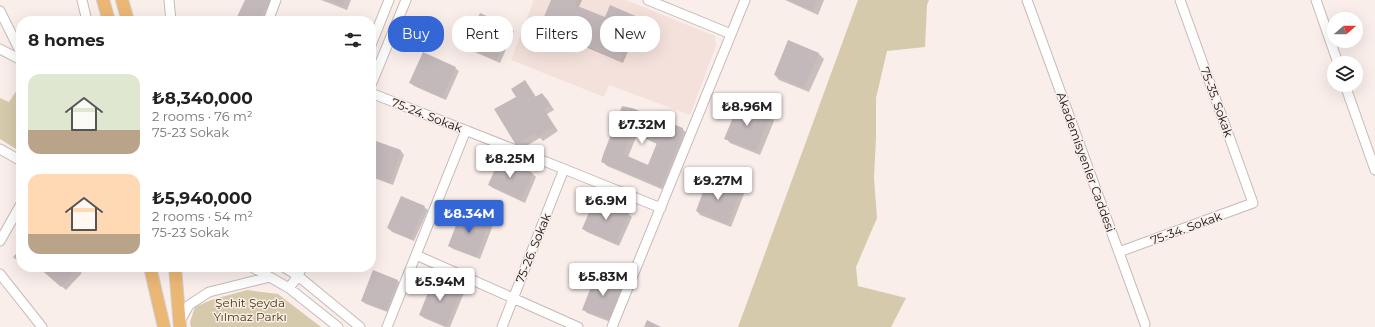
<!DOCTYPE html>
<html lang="en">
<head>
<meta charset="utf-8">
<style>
	:root { --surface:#fff; --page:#f2f2f2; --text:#222; --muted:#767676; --accent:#3466d5 }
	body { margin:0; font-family:Montserrat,sans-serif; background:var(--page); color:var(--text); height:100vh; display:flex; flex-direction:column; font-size:15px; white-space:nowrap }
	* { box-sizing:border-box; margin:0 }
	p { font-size:13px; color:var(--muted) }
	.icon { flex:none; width:22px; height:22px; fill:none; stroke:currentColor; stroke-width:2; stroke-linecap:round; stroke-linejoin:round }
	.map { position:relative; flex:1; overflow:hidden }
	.sheet { position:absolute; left:16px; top:16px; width:360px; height:256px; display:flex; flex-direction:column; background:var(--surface); border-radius:16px; box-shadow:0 4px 16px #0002 }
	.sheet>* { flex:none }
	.guide { position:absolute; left:388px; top:16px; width:380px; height:36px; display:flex; gap:8px }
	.needle { width:26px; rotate:70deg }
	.tools { position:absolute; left:1327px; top:12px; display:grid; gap:8px }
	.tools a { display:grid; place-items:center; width:36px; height:36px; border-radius:50%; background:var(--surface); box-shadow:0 4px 16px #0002; font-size:20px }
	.price { position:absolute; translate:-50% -34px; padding:0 9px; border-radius:4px; background:#fff; color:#222; font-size:13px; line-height:26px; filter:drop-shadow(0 1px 2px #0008) }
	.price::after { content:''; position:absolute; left:50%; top:24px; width:12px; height:9px; margin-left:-6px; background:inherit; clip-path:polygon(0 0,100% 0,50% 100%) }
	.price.selected { background:var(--accent); color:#fff }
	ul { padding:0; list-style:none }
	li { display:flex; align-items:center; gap:12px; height:100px; padding:0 12px }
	li span { display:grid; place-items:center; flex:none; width:112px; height:80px; border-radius:12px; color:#555 }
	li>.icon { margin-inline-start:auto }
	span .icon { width:48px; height:48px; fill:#fffc; stroke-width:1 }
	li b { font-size:17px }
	h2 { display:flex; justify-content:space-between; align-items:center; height:48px; padding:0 12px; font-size:17px }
	.tag { padding:0 14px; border-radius:16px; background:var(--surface); box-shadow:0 4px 16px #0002; font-size:14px; line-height:36px }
	.tag.selected { background:var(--accent); color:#fff }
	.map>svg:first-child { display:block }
	.built { fill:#f4e1db }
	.green { fill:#d5caab }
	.shadow { fill:#0003; fill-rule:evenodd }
	.building { fill:#c4b9ba; fill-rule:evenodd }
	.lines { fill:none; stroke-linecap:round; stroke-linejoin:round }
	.minor-casing { stroke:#c5bab7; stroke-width:11 }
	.major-casing { stroke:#d0cfcf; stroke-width:14 }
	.minor { stroke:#fff; stroke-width:9 }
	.major { stroke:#eab775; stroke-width:12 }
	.labels { text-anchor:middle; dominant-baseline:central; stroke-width:3; stroke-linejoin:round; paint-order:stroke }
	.street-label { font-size:12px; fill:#141110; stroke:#faeeeb }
	.park-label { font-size:12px; fill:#493900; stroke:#faeeeb }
</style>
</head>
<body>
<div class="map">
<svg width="1375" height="327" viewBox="0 0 1375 327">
	<rect width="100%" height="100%" fill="#faeeeb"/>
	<path class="built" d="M534 0H626L715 36 716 46 690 115 609 85 604 97 511 60Z"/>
	<path class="green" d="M858 0H929L927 5 925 47 887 51 876 98V138L874 178 877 218 856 267 858 286 906 298 891 327H738Z
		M21 84V152L0 139V98L9 102Z
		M247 290 278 294 321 327H191L190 322 195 307 211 300Z"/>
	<path class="shadow" d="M246 0H271L267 13 263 21H237Z
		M321 0H351L347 10Z
		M553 0H582L579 7 605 19 637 17 641 21 623 63 545 30 542 26Z
		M785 0H824L818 15Z
		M510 28 514 31 500 63 470 50 467 47Z
		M789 41 819 54 824 59 809 92 779 80 775 75Z
		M455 68 459 71 446 100 414 86 411 83Z
		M525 81 529 86 536 97 542 94 547 99 554 110 547 114 558 131 543 141 540 138 521 149 517 145 496 110 517 97Z
		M623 107 682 129 687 133 666 191 607 166 603 162ZM637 135 657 144 648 166 628 157Z
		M769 116 774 121 760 155 730 143 726 138Z
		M376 142 401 151 404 155 393 185 371 177V157Z
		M500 159 533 174 536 177 525 203 493 188 489 185Z
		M740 191 744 194 731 227 700 215 697 211Z
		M424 207 428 210 414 241 392 232 388 228Z
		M628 214 632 217 619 246 587 232 583 229Z
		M489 221 493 225 480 259 453 249 449 246Z
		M25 267H34L29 271Z
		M39 267H75L82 273 66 290Z
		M596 275 623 285 626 289 613 323 587 313 584 310Z
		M397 280 400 284 390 313 366 304 362 301Z
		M460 290 464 293 450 327H445L424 318 420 315Z"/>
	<path class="building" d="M245 0H272L271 4 264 10 260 17V19L262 21H235Z
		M328 0H345L343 6Z
		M551 0H577L575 5 605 17 610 5 638 17 620 60 540 26Z
		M788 0H817L813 11Z
		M480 13 511 27 496 60 466 47Z
		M788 40 819 53 804 88 774 75Z
		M423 52 456 67 442 98 409 83Z
		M525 80 535 97 542 93 550 105 544 109 554 127 538 137 535 133 516 145 494 109 516 97 511 89Z
		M739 103 770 115 756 151 724 139Z
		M622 106 632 108 683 128V131L661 187 601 162 603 155ZM632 131 657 143 648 165 623 154Z
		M376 141 401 150 390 183 371 176V154Z
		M500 158 533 173 521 200 488 185Z
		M708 178 741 190 728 224 696 211Z
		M401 196 425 206 411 239 387 228Z
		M595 198 629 213 616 244 582 229Z
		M462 210 490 221 476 257 448 246Z
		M21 248V264L13 257Z
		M38 267H77L78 268 61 287Z
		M373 270 398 280 386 310 361 301Z
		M596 274 623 284 610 320 582 310Z
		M434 278 461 289 446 326 419 315Z
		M647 320 661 327H644Z"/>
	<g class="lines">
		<defs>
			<path id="minor" d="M82 0 87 21
				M169 0 171 21
				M648 0 731 34
				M1027 0 1145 324
				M1316 0 1338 63
				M0 11 21 53
				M268 21 276 0
				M371 45 389 0
				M0 49 21 60
				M371 85 406 0
				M1345 85 1375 170
				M371 93 564 169 661 208
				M0 149 21 161
				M0 241 21 204
				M1119 252 1253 203 1180 0
				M416 255 578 327
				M252 267 289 288 338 327
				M284 267 298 276 360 327
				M0 274 42 327
				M289 288 298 276 302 267
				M180 321 189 305 209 292 270 277
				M387 327 466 130
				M502 327 564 169
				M612 327 745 0"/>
			<path id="major" d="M103 0 109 21
				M122 0 128 21
				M150 267 164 327
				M175 267 180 327"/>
		</defs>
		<use href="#minor" class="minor-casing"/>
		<use href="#major" class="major-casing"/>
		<use href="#minor" class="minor"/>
		<use href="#major" class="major"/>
	</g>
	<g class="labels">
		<g class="street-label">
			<text transform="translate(1217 102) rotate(70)">75-35. Sokak</text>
			<text transform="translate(427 115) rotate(21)">75-24. Sokak</text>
			<text transform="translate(1086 162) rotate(70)">Akademisyenler Caddesi</text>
			<text transform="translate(1186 228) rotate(-20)">75-34. Sokak</text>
			<text transform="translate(533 248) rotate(-68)">75-26. Sokak</text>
		</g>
		<g class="park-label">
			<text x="250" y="302">Şehit Şeyda<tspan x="250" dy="14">Yılmaz Parkı</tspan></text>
		</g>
	</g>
</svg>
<div class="tools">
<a><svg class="needle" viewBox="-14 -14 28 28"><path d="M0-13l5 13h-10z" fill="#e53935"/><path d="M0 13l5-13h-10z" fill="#767676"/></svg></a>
<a><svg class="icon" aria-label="layers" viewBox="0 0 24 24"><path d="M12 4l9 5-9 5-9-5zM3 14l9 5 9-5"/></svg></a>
</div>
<b class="price" style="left:747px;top:127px">₺8.96M</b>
<b class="price" style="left:642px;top:145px">₺7.32M</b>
<b class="price" style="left:510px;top:179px">₺8.25M</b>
<b class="price" style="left:718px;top:201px">₺9.27M</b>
<b class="price" style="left:606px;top:221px">₺6.9M</b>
<b class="price selected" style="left:469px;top:234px">₺8.34M</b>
<b class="price" style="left:603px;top:297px">₺5.83M</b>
<b class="price" style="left:440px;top:302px">₺5.94M</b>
<div class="guide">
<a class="tag selected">Buy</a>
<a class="tag">Rent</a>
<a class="tag">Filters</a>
<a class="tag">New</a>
</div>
<section class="sheet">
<h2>8 homes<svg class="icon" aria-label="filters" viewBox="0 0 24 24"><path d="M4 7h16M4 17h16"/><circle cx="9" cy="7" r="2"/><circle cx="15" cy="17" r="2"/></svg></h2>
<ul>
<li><span style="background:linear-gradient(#dfe7d0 70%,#b9a48a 0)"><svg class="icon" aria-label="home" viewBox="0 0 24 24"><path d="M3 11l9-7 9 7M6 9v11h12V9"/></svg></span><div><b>₺8,340,000</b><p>2 rooms · 76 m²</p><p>75-23 Sokak</p></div></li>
<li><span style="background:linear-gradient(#ffd9b3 75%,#b9a48a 0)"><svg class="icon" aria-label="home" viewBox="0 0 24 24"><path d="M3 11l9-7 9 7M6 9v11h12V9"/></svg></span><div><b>₺5,940,000</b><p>2 rooms · 54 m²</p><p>75-23 Sokak</p></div></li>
</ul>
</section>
</div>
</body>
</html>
